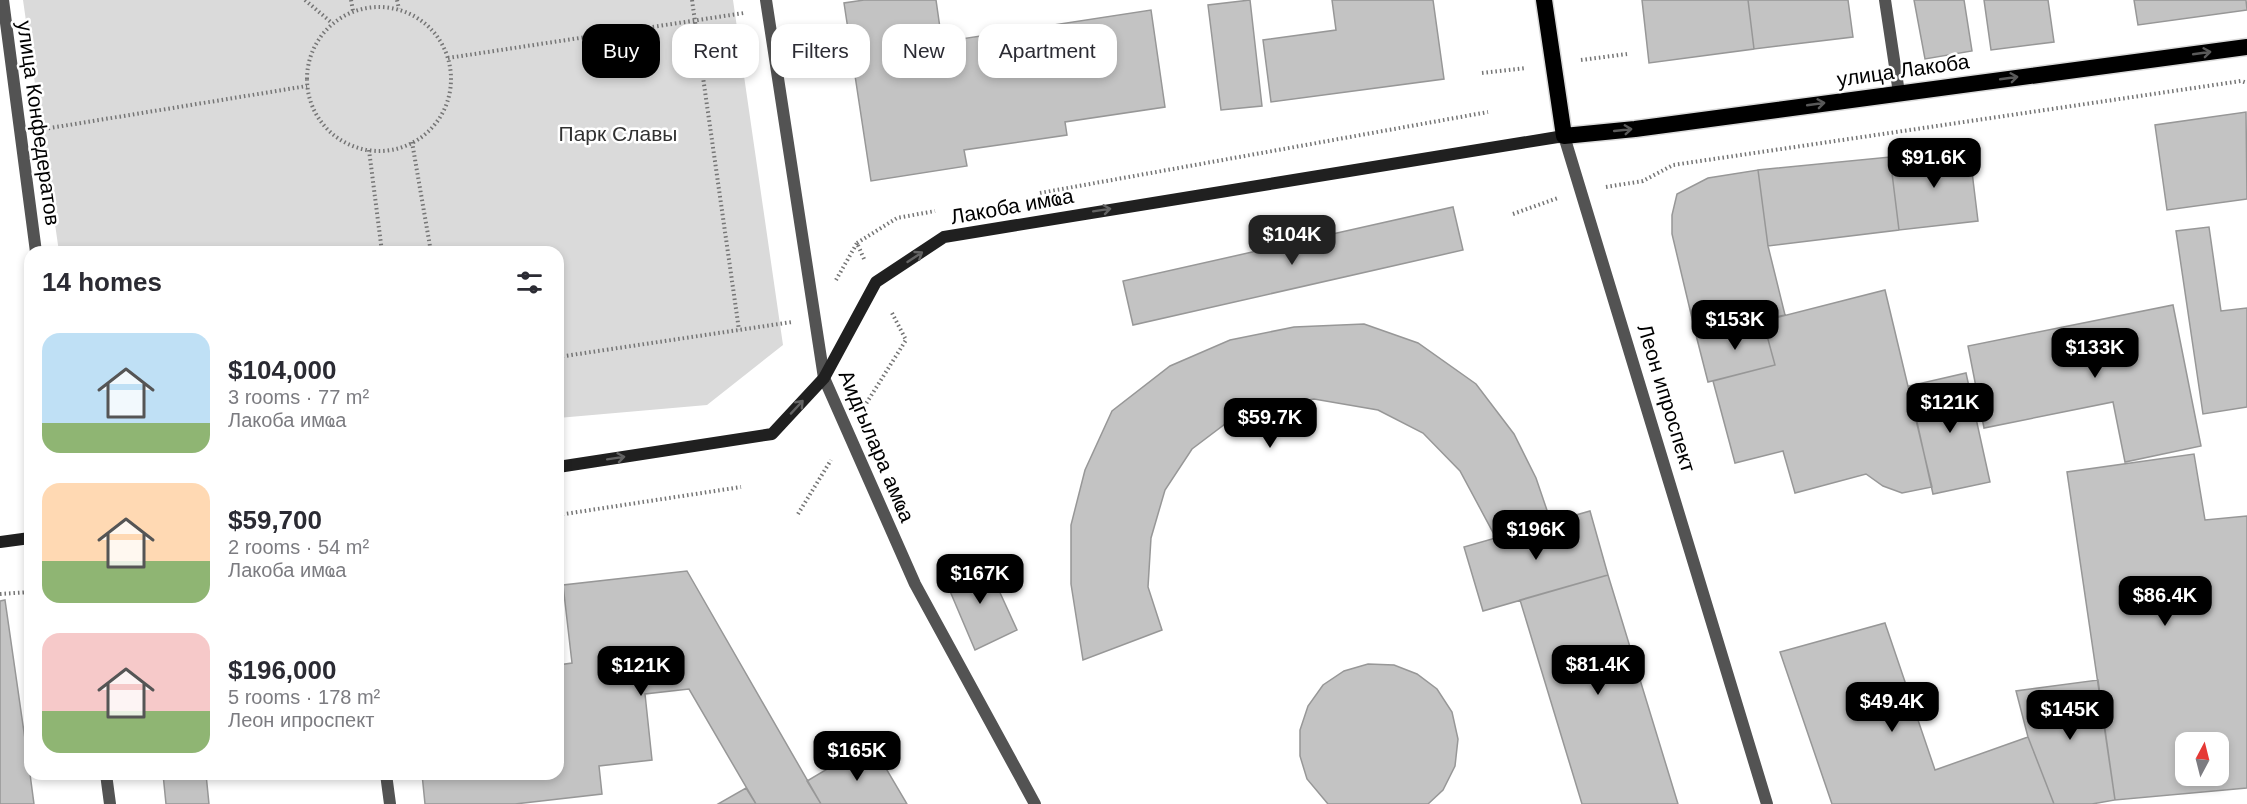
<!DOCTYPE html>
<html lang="en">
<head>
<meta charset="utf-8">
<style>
	:root { --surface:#fff; --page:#f7f7f7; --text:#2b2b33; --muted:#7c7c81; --accent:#000 }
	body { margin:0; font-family:Arial,sans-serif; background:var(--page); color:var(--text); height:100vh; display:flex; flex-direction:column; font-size:22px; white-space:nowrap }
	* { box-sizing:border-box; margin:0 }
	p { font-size:20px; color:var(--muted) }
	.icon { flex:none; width:33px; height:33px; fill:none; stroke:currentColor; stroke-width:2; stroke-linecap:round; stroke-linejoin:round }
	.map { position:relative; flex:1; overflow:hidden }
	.side { position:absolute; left:24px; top:246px; width:540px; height:534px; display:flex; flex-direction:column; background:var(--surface); border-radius:18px; box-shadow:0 3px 9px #0003 }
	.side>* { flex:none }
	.guide { position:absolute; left:582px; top:24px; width:570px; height:54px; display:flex; gap:12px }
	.needle { width:39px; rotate:7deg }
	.fabs { position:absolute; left:2175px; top:732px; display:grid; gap:12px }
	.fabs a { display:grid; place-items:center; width:54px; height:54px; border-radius:12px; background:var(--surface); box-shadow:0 3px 9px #0003; font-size:30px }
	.price { position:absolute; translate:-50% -51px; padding:0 14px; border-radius:12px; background:var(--accent); color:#fff; font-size:20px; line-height:39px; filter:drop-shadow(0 2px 3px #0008) }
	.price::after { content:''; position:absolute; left:50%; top:36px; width:18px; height:14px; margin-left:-9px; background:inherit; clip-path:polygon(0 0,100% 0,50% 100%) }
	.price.current { background:#222; color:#fff }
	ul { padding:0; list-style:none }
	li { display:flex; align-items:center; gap:18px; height:150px; padding:0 18px }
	li span { display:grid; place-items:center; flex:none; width:168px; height:120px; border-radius:18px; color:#555 }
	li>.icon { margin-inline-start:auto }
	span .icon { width:72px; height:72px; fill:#fffc; stroke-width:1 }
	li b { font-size:26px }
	h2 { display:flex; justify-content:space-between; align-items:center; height:72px; padding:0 18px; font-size:26px }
	.tag { padding:0 21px; border-radius:18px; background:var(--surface); box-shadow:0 3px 9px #0003; font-size:21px; line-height:54px }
	.tag.current { background:var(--accent); color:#fff }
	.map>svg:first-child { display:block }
	.green { fill:#dadada }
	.building { fill:#c3c3c3; stroke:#979797; stroke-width:1.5; fill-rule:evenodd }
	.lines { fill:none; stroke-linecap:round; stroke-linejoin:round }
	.trunk-casing { stroke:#dbdbdb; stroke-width:19 }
	.path { stroke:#757575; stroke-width:4; stroke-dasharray:1.5 3; stroke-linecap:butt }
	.service { stroke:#535353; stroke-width:12 }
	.minor { stroke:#535353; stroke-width:12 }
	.secondary { stroke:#202020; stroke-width:12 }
	.trunk { stroke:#000; stroke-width:16 }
	.oneway { stroke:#595959 }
	.oneway2 { stroke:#636363 }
	.labels { text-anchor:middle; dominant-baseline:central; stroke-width:5; stroke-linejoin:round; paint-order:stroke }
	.street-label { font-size:21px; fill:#000; stroke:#fff }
	.park-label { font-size:21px; fill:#313131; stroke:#fff }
</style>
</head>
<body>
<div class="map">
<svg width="2247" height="804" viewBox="0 0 2247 804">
	<rect width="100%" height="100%" fill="#fff"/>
	<path class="green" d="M23 0H733L783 345 707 405 558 418V252H59Z"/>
	<path class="building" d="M864 0H936L942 42 1151 10 1165 107 1065 122 1067 135 964 150 967 166 871 181 844 3Z
		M1250 0 1262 106 1221 110 1208 5Z
		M1332 0H1433L1444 79 1271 102 1263 40 1336 30Z
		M1642 0H1748L1754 49 1649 63Z
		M1748 0H1848L1853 37 1754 49Z
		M1914 0H1964L1972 51 1925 59Z
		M1984 0H2048L2054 42 1991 50Z
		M2134 0H2246L2247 10 2138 25Z
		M2246 112 2247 199 2167 210 2155 125Z
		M1969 147 1978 221 1899 230 1890 157Z
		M1890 157 1899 230 1768 246 1758 170Z
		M1758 170 1768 246 1785 315 1696 335 1672 234V215L1677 194 1708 178Z
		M1453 207 1463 250 1133 325 1123 281Z
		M2209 227 2221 311 2247 308V407L2203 414 2176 231Z
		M1885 290 1932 487 1902 493 1883 486 1866 474 1795 493 1783 451 1735 463 1713 381 1775 365 1763 321Z
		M2173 305 2201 446 2125 462 2113 402 1984 428 1968 346Z
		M1763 321 1775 365 1708 382 1696 335Z
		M1364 324 1418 343 1476 384 1514 434 1536 478 1551 522 1496 538 1460 471 1423 433 1378 410 1314 399 1241 412 1192 449 1165 490 1151 538 1148 587 1162 630 1083 660 1071 584V525L1085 470 1112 411 1170 366 1230 340 1294 327Z
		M1966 373 1990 482 1933 494 1909 386Z
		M2194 454 2205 520 2247 516V788L2115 800 2067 472ZM2186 742H2218V776H2186Z
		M1590 511 1608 575 1483 611 1464 547Z
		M986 562 1017 630 975 650 944 577Z
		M687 571 821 804H756L689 689 645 694 652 760 599 766 602 794 515 804H425L422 774H558V665L572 663 563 585Z
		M1608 575 1678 804H1582L1520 600Z
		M5 600 30 774 34 804H0V601Z
		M1885 623 1935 770 2028 737 2054 804H1832L1780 652Z
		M1368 664 1394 665 1417 674 1437 689 1452 712 1458 739 1455 766 1443 790 1428 804H1328L1307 779 1300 756V730L1308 706 1323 685 1344 671Z
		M2098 680 2115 800 2092 804H2054L2028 737 2016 691Z
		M871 743 907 804H821L807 781Z
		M163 774H206L209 804H166Z
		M746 788 756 804H718Z"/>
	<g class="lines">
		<defs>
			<path id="trunk" d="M1544 0 1564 136 1635 129 2247 47"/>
		</defs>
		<use href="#trunk" class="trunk-casing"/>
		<path class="path" d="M305 0 332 23
			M351 0 353 11
			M397 0 399 9
			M692 0 739 330
			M307 79a72 72 0 1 1 144 0a72 72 0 1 1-144 0Z
			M448 58 744 13
			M1581 60 1627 54
			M1482 73 1526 68
			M44 129 307 86
			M412 142 431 252
			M369 150 382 252
			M1606 187 1643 181 1673 165 2241 81 2247 83
			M1040 193 1488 112
			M1513 214 1558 198
			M857 243 897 218 935 211
			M836 280 857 243 864 259
			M558 357 792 322
			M864 407 906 340 891 311
			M798 514 831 460
			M558 515 741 487
			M0 594 30 592"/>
		<path class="service" d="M1885 0 1899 93
			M386 774 390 804"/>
		<path class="minor" d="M3 0 36 252
			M766 0 824 378 915 584 1035 804
			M1564 136 1767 804
			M106 774 110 804"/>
		<path class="secondary" d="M558 467 772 434 824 378 876 282 944 237 1564 136
			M0 542 30 538"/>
		<use href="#trunk" class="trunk"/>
	</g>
	<defs><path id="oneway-shaft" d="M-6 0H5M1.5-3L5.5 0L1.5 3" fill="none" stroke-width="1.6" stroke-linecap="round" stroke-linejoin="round" transform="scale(1.5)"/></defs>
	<g class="oneway">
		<use href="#oneway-shaft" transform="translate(2202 53) rotate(-8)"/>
		<use href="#oneway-shaft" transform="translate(2009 78) rotate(-8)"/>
		<use href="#oneway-shaft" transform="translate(1816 104) rotate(-8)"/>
		<use href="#oneway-shaft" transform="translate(1623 130) rotate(-6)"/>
	</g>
	<g class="oneway2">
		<use href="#oneway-shaft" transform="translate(1102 210) rotate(-9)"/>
		<use href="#oneway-shaft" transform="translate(915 257) rotate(-33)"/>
		<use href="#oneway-shaft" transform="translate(797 407) rotate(-47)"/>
		<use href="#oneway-shaft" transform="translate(616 458) rotate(-9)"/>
	</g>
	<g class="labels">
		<g class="street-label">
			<text transform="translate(1903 70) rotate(-8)">улица Лакоба</text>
			<text transform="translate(39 123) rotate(82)">улица Конфедератов</text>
			<text transform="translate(1012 206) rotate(-10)">Лакоба имҩа</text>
			<text transform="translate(1667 398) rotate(73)">Леон ипроспект</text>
			<text transform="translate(877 446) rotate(67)">Аидгылара амҩа</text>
		</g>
		<g class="park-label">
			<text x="618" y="133">Парк Славы</text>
		</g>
	</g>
</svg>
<div class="fabs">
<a><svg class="needle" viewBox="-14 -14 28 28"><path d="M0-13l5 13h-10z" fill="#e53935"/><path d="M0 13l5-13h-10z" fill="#7c7c81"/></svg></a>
</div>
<b class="price" style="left:1934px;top:189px">$91.6K</b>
<b class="price current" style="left:1292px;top:266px">$104K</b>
<b class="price" style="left:1735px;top:351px">$153K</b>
<b class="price" style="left:2095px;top:379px">$133K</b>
<b class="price" style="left:1950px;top:434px">$121K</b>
<b class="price" style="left:1270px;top:449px">$59.7K</b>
<b class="price" style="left:1536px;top:561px">$196K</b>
<b class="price" style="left:980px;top:605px">$167K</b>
<b class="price" style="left:2165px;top:627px">$86.4K</b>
<b class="price" style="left:1598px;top:696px">$81.4K</b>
<b class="price" style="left:641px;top:697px">$121K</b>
<b class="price" style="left:1892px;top:733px">$49.4K</b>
<b class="price" style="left:2070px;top:741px">$145K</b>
<b class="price" style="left:857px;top:782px">$165K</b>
<div class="guide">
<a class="tag current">Buy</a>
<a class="tag">Rent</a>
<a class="tag">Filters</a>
<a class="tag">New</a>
<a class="tag">Apartment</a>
</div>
<section class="side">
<h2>14 homes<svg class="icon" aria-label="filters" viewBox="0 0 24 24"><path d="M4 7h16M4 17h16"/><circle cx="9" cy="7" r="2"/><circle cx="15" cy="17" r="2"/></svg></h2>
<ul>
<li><span style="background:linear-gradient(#bfe0f5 75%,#8fb573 0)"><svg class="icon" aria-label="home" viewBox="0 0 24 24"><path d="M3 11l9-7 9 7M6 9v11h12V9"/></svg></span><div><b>$104,000</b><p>3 rooms · 77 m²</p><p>Лакоба имҩа</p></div></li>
<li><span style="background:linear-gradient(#ffd9b3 65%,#8fb573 0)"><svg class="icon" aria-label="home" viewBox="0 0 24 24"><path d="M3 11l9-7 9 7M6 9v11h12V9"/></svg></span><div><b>$59,700</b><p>2 rooms · 54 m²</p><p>Лакоба имҩа</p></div></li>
<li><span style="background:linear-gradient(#f6c9c9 65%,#8fb573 0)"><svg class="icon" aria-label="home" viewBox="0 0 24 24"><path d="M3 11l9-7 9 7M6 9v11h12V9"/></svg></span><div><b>$196,000</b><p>5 rooms · 178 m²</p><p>Леон ипроспект</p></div></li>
</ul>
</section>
</div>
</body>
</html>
